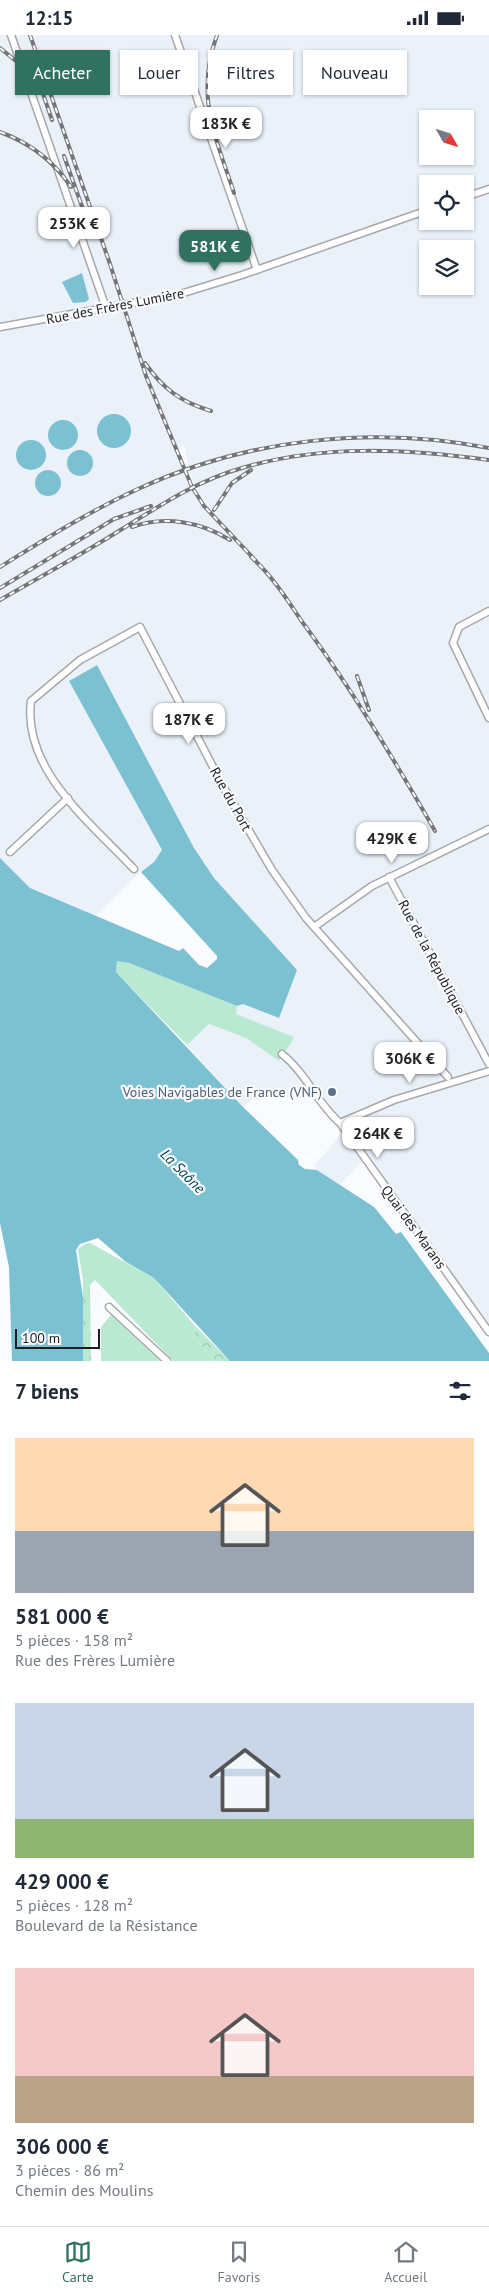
<!DOCTYPE html>
<html lang="fr">
<head>
<meta charset="utf-8">
<style>
	:root { --surface:#fff; --page:#f6f6f7; --text:#1f2937; --muted:#747a83; --line:#e0e1e3; --accent:#307160 }
	body { margin:0; font-family:"PT Sans",sans-serif; background:var(--page); color:var(--text); height:100vh; display:flex; flex-direction:column; font-size:19px; white-space:nowrap }
	* { box-sizing:border-box; margin:0 }
	p { font-size:16px; color:var(--muted) }
	.icon { flex:none; width:28px; height:28px; fill:none; stroke:currentColor; stroke-width:2; stroke-linecap:round; stroke-linejoin:round }
	.map { position:relative; height:1326px; overflow:hidden }
	.side { display:flex; flex-direction:column; background:var(--surface); flex:1 }
	.side>* { flex:none }
	.hud { position:absolute; left:15px; top:15px; width:460px; height:45px; display:flex; gap:10px }
	.needle { width:32px; rotate:129deg }
	.fabs { position:absolute; left:419px; top:75px; display:grid; gap:10px }
	.fabs a { display:grid; place-items:center; width:55px; height:55px; border-radius:0px; background:var(--surface); box-shadow:0 1px 4px #0004; font-size:25px }
	.scale { position:absolute; left:15px; bottom:12px; width:85px; box-sizing:border-box; padding-left:5px; border:2px solid #1d1e1f; border-top:0; font-size:14px; line-height:18px; white-space:nowrap; color:#1d1e1f; -webkit-text-stroke:4px #fafbfe; paint-order:stroke }
	.price { position:absolute; translate:-50% -42px; padding:0 11px; border-radius:10px; background:#fff; color:#222; font-size:16px; line-height:32px; filter:drop-shadow(0 1px 2px #0008) }
	.price::after { content:''; position:absolute; left:50%; top:30px; width:15px; height:11px; margin-left:-8px; background:inherit; clip-path:polygon(0 0,100% 0,50% 100%) }
	.price.selected { background:var(--accent); color:#fff }
	ul { padding:0; list-style:none }
	li { display:grid; align-content:center; gap:10px; height:265px; padding:0 15px }
	li span { display:grid; place-items:center; height:155px; border-radius:0px; color:#555 }
	li>.icon { margin-inline-start:auto }
	span .icon { width:90px; height:90px; fill:#fffc; stroke-width:1 }
	li b { font-size:21px }
	h2 { display:flex; justify-content:space-between; align-items:center; height:60px; padding:0 15px; font-size:21px }
	.chip { padding:0 18px; border-radius:0px; background:var(--surface); box-shadow:0 1px 4px #0004; font-size:18px; line-height:45px }
	.chip.selected { background:var(--accent); color:#fff }
	.status { display:flex; justify-content:space-between; align-items:center; height:35px; padding:0 25px; background:var(--surface); direction:ltr }
	.status svg { height:14px; fill:currentColor }
	.tab-bar { display:flex; justify-content:space-around; align-items:center; height:70px; border-top:1px solid var(--line); background:var(--surface); font-size:14px; color:var(--muted) }
	.tab-bar a { display:grid; justify-items:center; gap:2px }
	.tab-bar .selected { color:var(--accent) }
	.map>svg:first-child { display:block }
	.built { fill:#eaf1f9; fill-rule:evenodd }
	.green { fill:#b9e9d0 }
	.forest { fill:url(#forest-crowns) }
	.water { fill:#7cc1d2 }
	.lines { fill:none; stroke-linecap:round; stroke-linejoin:round }
	.minor-casing { stroke:#a6a8aa; stroke-width:9 }
	.minor { stroke:#fff; stroke-width:6 }
	.rail-casing { stroke:#747577; stroke-width:4 }
	.rail { stroke:#fafbfe; stroke-width:2; stroke-dasharray:5.5; stroke-linecap:butt }
	.service-dot { fill:#5c6f8a; stroke:#fafbfe; stroke-width:2 }
	.labels { text-anchor:middle; dominant-baseline:central; stroke-width:4.5; stroke-linejoin:round; paint-order:stroke }
	.street-label { font-size:14px; fill:#1d1e1f; stroke:#fafbfe }
	.service-label { font-size:14px; fill:#4e5e75; stroke:#fafbfe; text-anchor:end }
	.water-label { font-size:15px; font-style:italic; fill:#024551; stroke:#fafbfe }
</style>
</head>
<body>
<div class="status"><b>12:15</b><svg viewBox="0 0 49 12"><path d="M0 12V9h3v3zM5 12V6h3v6zM10 12V3h3v9zM15 12V0h3v12zM26 1h20v11H26zM47 4h2v5h-2z"/></svg></div>
<div class="map">
<svg width="489" height="1326" viewBox="0 0 489 1326">
	<defs>
		<pattern id="forest-crowns" width="20" height="18" patternUnits="userSpaceOnUse" patternTransform="scale(1.25)"><rect width="20" height="18" fill="#b9e9d0"/><path d="M2 6a3 3 0 1 1 6 0M12 15a3 3 0 1 1 6 0" fill="none" stroke="#9fc7b2"/></pattern>
	</defs>
	<rect width="100%" height="100%" fill="#fafbfe"/>
	<path class="built" d="M0 0H489V1032L486 1033 489 1039V1290L367 1121 340 1150 317 1135 315 1130 346 1093 324 1062 312 1057 303 1063 255 1062 243 1072 187 1010 208 989 246 1003 279 1026 294 1002 236 979 237 971 243 969 279 983 214 843 194 813 97 630 69 646 162 815 154 827 140 837 96 881 30 853 0 823ZM428 84H465V121H428ZM428 149H465V186H428ZM428 214H465V251H428ZM184 409 188 429 182 431 176 418ZM190 436 195 450 199 454 190 456 184 438Z"/>
	<path class="green" d="M117 926 129 928 237 971 236 979 294 1002C290 1012 283 1017 279 1026L246 1003 209 989 187 1010 116 937Z
		M90 1208 154 1243 195 1291 194 1302 214 1326H173L95 1245 90 1250 83 1246 78 1214 85 1209Z
		M111 1280 160 1326H101V1292Z"/>
	<path class="forest" d="M83 1246 90 1250 91 1326H83Z
		M195 1291 230 1326H214L194 1302Z"/>
	<path class="water" d="M82 238 89 264 86 267 73 268 62 247Z
		M97 396a17 17 0 1 1 34 0a17 17 0 1 1-34 0Z
		M48 400a15 15 0 1 1 30 0a15 15 0 1 1-30 0Z
		M16 420a15 15 0 1 1 30 0a15 15 0 1 1-30 0Z
		M67 428a13 13 0 1 1 26 0a13 13 0 1 1-26 0Z
		M35 448a13 13 0 1 1 26 0a13 13 0 1 1-26 0Z
		M97 630 194 813 214 843 297 935 279 983 243 969 237 971 129 928 117 926 116 937 243 1072 298 1125 299 1130 305 1134 317 1135 374 1172 396 1199 401 1197 489 1318V1326H230L154 1243 126 1227 98 1203 80 1209 76 1215 83 1263V1326H12L9 1232 0 1188V823L30 853 179 916 183 913 199 930 207 933 217 924V921L141 837 154 827 162 815 69 646Z"/>
	<g class="lines">
		<defs>
			<path id="minor" d="M11 0 106 273
				M175 0 257 235
				M465 162 489 154
				M0 292 177 260 242 240 428 175
				M489 576 459 592 453 608 489 683
				M10 817 68 763
				M134 834C92 789 22 735 31 666L80 625 140 592 224 753 272 835 306 883 448 1042
				M389 842 489 1029
				M314 892 372 851 489 794
				M282 1019C306 1038 317 1068 340 1088L489 1297
				M340 1088 394 1065 489 1036
				M109 1272 167 1326"/>
		</defs>
		<use href="#minor" class="minor-casing"/>
		<use href="#minor" class="minor"/>
		<defs>
			<path id="rail" d="M30 0 110 229 146 341 192 452 204 471 256 526
				M217 0C195 61 215 100 234 158
				M0 13 22 31 35 49
				M30 21 52 85
				M0 97C30 108 53 125 71 152
				M64 121 89 191
				M145 328C163 354 181 367 211 376
				M214 475 232 448 251 435
				M132 492C165 480 201 487 230 505
				M251 522C272 540 288 566 303 588 352 654 394 724 435 796
				M0 532C45 504 90 476 138 454 246 404 372 390 489 413
				M0 553 114 484 151 471
				M0 565C38 543 77 522 114 499 155 474 195 446 242 433 323 409 406 414 489 425
				M357 641 369 675"/>
		</defs>
		<use href="#rail" class="rail-casing"/>
		<use href="#rail" class="rail"/>
	</g>
	<circle class="service-dot" cx="332" cy="1057" r="5"/>
	<g class="labels">
		<g class="street-label">
			<text transform="translate(115 271) rotate(-11)">Rue des Frères Lumière</text>
			<text transform="translate(231 764) rotate(61)">Rue du Port</text>
			<text transform="translate(432 922) rotate(62)">Rue de la République</text>
			<text transform="translate(414 1192) rotate(54)">Quai des Marans</text>
		</g>
		<g class="service-label">
			<text x="322" y="1057">Voies Navigables de France (VNF)</text>
		</g>
		<g class="water-label">
			<text transform="translate(183 1136) rotate(45)">La Saône</text>
		</g>
	</g>
</svg>
<div class="fabs">
<a><svg class="needle" viewBox="-14 -14 28 28"><path d="M0-13l5 13h-10z" fill="#e53935"/><path d="M0 13l5-13h-10z" fill="#747a83"/></svg></a>
<a><svg class="icon" aria-label="locate" viewBox="0 0 24 24"><circle cx="12" cy="12" r="6"/><path d="M12 2v4M12 18v4M2 12h4M18 12h4"/></svg></a>
<a><svg class="icon" aria-label="layers" viewBox="0 0 24 24"><path d="M12 4l9 5-9 5-9-5zM3 14l9 5 9-5"/></svg></a>
</div>
<div class="scale">100 m</div>
<b class="price" style="left:226px;top:114px">183K €</b>
<b class="price" style="left:74px;top:214px">253K €</b>
<b class="price selected" style="left:215px;top:237px">581K €</b>
<b class="price" style="left:189px;top:710px">187K €</b>
<b class="price" style="left:392px;top:829px">429K €</b>
<b class="price" style="left:410px;top:1049px">306K €</b>
<b class="price" style="left:378px;top:1124px">264K €</b>
<div class="hud">
<a class="chip selected">Acheter</a>
<a class="chip">Louer</a>
<a class="chip">Filtres</a>
<a class="chip">Nouveau</a>
</div>
</div>
<section class="side">
<h2>7 biens<svg class="icon" aria-label="filters" viewBox="0 0 24 24"><path d="M4 7h16M4 17h16"/><circle cx="9" cy="7" r="2"/><circle cx="15" cy="17" r="2"/></svg></h2>
<ul>
<li><span style="background:linear-gradient(#ffd9b3 60%,#9aa5b1 0)"><svg class="icon" aria-label="home" viewBox="0 0 24 24"><path d="M3 11l9-7 9 7M6 9v11h12V9"/></svg></span><div><b>581 000 €</b><p>5 pièces · 158 m²</p><p>Rue des Frères Lumière</p></div></li>
<li><span style="background:linear-gradient(#c9d6e8 75%,#8fb573 0)"><svg class="icon" aria-label="home" viewBox="0 0 24 24"><path d="M3 11l9-7 9 7M6 9v11h12V9"/></svg></span><div><b>429 000 €</b><p>5 pièces · 128 m²</p><p>Boulevard de la Résistance</p></div></li>
<li><span style="background:linear-gradient(#f6c9c9 70%,#b9a48a 0)"><svg class="icon" aria-label="home" viewBox="0 0 24 24"><path d="M3 11l9-7 9 7M6 9v11h12V9"/></svg></span><div><b>306 000 €</b><p>3 pièces · 86 m²</p><p>Chemin des Moulins</p></div></li>
</ul>
</section>
<nav class="tab-bar">
<a class="selected"><svg class="icon" aria-label="map" viewBox="0 0 24 24"><path d="M3 6l6-2 6 2 6-2v14l-6 2-6-2-6 2zM9 4v14M15 6v14"/></svg>Carte</a>
<a><svg class="icon" aria-label="saved" viewBox="0 0 24 24"><path d="M7 4h10v16l-5-4-5 4z"/></svg>Favoris</a>
<a><svg class="icon" aria-label="home" viewBox="0 0 24 24"><path d="M3 11l9-7 9 7M6 9v11h12V9"/></svg>Accueil</a>
</nav>
</body>
</html>
